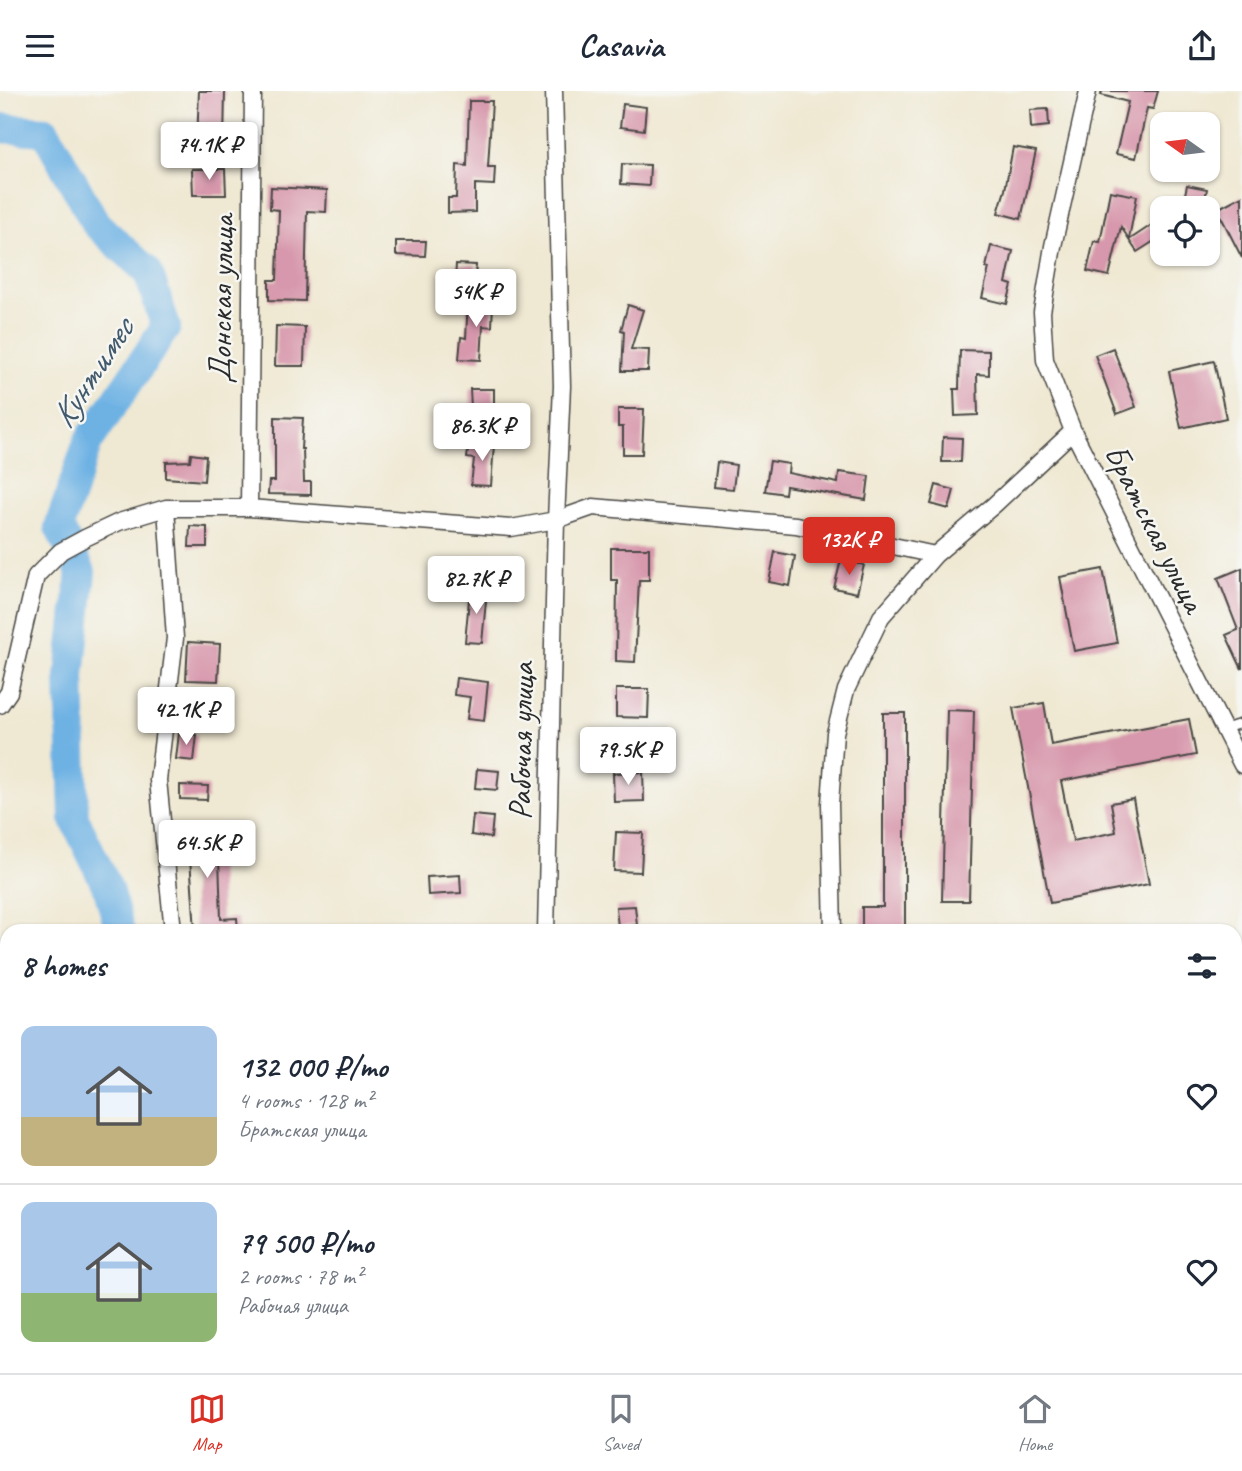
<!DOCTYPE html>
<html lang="en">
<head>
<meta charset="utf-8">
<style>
	:root { --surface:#fff; --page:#f2f2f3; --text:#1f2937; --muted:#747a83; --line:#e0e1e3; --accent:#d93025 }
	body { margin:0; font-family:Caveat,sans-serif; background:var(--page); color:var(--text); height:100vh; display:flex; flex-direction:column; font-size:26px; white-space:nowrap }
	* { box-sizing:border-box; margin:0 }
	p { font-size:23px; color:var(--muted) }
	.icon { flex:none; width:38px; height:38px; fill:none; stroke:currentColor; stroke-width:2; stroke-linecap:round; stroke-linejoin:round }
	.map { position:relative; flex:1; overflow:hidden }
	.panel { position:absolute; left:0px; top:833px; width:1242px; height:450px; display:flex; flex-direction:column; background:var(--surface); border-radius:21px 21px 0 0; box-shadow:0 2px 5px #0004 }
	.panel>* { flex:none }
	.needle { width:46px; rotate:284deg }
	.controls { position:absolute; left:1150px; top:21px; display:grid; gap:14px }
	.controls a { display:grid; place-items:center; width:70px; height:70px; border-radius:14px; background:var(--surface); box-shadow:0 2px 5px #0004; font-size:35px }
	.price { position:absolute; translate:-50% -60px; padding:0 16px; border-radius:7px; background:#fff; color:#222; font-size:23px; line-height:46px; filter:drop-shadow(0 2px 4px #0008) }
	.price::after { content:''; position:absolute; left:50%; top:42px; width:21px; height:16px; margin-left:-10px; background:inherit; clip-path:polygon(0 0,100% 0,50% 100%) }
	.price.current { background:var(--accent); color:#fff }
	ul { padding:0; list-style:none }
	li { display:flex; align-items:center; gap:21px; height:175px; padding:0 21px }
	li+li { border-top:2px solid var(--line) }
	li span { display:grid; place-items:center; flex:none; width:196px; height:140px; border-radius:14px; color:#555 }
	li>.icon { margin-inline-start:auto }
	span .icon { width:84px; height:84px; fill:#fffc; stroke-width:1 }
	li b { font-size:30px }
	h2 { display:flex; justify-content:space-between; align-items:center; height:84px; padding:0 21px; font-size:30px }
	header { display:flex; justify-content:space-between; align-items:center; height:91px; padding:0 21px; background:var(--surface); font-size:32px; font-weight:700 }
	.dock { display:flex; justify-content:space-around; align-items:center; height:98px; border-top:2px solid var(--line); background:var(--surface); font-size:19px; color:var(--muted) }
	.dock a { display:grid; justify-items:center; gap:4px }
	.dock .current { color:var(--accent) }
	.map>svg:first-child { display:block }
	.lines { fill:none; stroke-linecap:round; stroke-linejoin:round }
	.river { stroke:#6eb2e4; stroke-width:30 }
	.building { fill:#d797ac }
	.service-casing { stroke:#484744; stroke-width:11 }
	.minor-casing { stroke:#484744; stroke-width:19 }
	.service { stroke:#fff; stroke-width:8 }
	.minor { stroke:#fff; stroke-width:16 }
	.labels { text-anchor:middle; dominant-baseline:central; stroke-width:5; stroke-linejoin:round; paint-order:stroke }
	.street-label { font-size:33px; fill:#2b2b2b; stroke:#f6f6f2 }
	.water-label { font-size:35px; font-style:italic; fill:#425a6c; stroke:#f6f6f2 }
</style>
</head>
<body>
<header><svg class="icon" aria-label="menu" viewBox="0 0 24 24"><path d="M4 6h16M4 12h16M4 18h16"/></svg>Casavia<svg class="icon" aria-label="share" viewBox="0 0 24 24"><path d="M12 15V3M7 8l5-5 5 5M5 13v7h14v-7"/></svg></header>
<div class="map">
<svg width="1242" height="1282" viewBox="0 0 1242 1282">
	<rect width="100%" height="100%" fill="#f6f6f2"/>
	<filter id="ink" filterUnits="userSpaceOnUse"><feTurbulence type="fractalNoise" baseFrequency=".0143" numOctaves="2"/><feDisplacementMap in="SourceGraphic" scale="14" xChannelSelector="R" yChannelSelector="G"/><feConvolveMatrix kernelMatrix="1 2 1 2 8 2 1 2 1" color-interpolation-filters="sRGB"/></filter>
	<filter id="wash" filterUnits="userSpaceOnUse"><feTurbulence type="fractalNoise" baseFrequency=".00686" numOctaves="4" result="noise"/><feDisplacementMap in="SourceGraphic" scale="28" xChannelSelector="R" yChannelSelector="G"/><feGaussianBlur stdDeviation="1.57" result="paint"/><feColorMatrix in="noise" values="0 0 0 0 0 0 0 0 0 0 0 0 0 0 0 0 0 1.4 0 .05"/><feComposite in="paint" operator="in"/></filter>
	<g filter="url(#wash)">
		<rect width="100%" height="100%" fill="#efe8d2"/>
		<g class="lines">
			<path class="river" d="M0 37 45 40 96 133 148 181 166 236 88 351 59 436 81 481 70 585 74 727 108 798 120 840
				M7 908 5 909 7 910
				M49 1282 52 1276"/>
		</g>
		<g id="blocks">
			<path class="building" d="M199 0H225L224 53 197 52Z
				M1102 0H1158L1153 18 1147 17 1136 67 1116 63 1128 11 1101 4Z
				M469 10H492L488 76H495L494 94 475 93V121L448 122V107H456L457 74 467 75Z
				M623 13 646 16 644 39 620 36Z
				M1048 18 1049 35 1031 37 1030 19Z
				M1013 56 1036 60 1021 128 998 122 1005 99Z
				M622 73 650 74 649 95 621 93Z
				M192 78H225L226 104H193Z
				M1187 94 1207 98 1204 112 1184 108Z
				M271 96 327 99 326 121 307 120 305 210 269 209V189H277L279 119 270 118Z
				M1110 100 1137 105 1129 148 1121 136 1109 185 1087 180 1094 150 1100 151Z
				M1242 105V167L1217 118Z
				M1162 127V145L1137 161 1129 149Z
				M396 150H426L425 165 396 164Z
				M991 155 1013 160 1006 192 1012 194 1007 213 982 207 989 177 986 176Z
				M456 173 476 174 475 191H455Z
				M468 209 493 211 492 236 483 235 481 269 459 268 461 246 466 247Z
				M628 214 643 219 631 258 649 259 648 280H622L624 240 621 239Z
				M276 235 305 236 304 275H275Z
				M1113 257 1136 316 1117 323 1095 264Z
				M960 259 989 260V284L977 283 978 324 955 325 954 298H959Z
				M1214 270 1226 327 1181 337 1169 280Z
				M470 298H494V316H471Z
				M618 318H644L642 363H623V336H618Z
				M275 326 303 327 301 358H303L304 391H311V404L268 403 269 390H275Z
				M943 346 962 347 961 371H942Z
				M469 351 494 353 491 395 471 394 474 368 467 367Z
				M191 363 206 365 204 390 166 387V371L190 370Z
				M770 370 789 373 788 382 838 392 839 381 869 385 866 409 786 395 785 403 765 400Z
				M717 371 736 374 733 398 714 396Z
				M936 394 954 399 949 418 931 413Z
				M190 435 207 436V456H189Z
				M611 457H649V489H639L635 571 616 570 617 489H611Z
				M775 461 795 465 790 495 769 491Z
				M841 469 864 474 857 502 834 497Z
				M1242 477V578L1226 544 1238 539 1218 487Z
				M1103 478 1117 552 1074 560 1060 486Z
				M470 498 487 499 482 552 465 551Z
				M188 551 220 553 218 590 186 589Z
				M456 587 488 591 484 630 467 628 470 606 454 604Z
				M616 598H649L648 627 616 626Z
				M1044 612 1051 654 1189 628 1196 664 1061 690 1073 750 1116 741 1111 712 1133 708 1149 793 1050 812 1013 617Z
				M947 619 974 620 969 810H942Z
				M883 622H905V840H862V816H883Z
				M639 639 668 640 667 656 638 655Z
				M179 642 197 644 194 670 176 668Z
				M477 678 499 680 497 699 475 697Z
				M643 681 644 710 614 711 613 682Z
				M180 694 208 695 207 709 180 708Z
				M473 724 493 726 491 747 471 744Z
				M182 741H224V767H219L221 828 237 827 238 840H195L190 767H182Z
				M616 741 643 742 641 781 614 780Z
				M460 784 461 802 428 804 427 786Z
				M635 815 637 834 618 836 616 816Z"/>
		</g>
	</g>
	<g filter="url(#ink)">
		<use href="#blocks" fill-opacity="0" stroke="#484744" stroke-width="2"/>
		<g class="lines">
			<defs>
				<path id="service" d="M1224 638 1242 632"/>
				<path id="minor" d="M1088 0 1053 155 1042 221 1045 269 1073 340 1242 674
					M166 417 175 547 158 689 173 840
					M249 417 253 0
					M0 614 9 601 36 485 61 460 85 447 119 431 166 417H249L511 437 556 429 593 416 796 434 935 464
					M546 840 556 429 562 295 554 0
					M833 840 830 713 835 642 846 599 881 526 935 464 994 414 1073 340
					M837 1276V1282
					M104 1282 105 1276
					M536 1282V1276"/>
			</defs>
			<use href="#service" class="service-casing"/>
			<use href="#minor" class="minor-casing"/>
			<use href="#service" class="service"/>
			<use href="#minor" class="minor"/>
		</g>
	</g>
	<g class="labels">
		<g class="street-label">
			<text transform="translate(221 208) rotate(-89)">Донская улица</text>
			<text transform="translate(1155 437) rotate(63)">Братская улица</text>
			<text transform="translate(521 650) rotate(-89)">Рабочая улица</text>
		</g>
		<g class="water-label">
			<text transform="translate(92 282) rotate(-57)">Кунтимес</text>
		</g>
	</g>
</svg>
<div class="controls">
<a><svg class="needle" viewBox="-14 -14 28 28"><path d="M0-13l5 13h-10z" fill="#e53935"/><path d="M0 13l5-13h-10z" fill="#747a83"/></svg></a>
<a><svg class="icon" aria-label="locate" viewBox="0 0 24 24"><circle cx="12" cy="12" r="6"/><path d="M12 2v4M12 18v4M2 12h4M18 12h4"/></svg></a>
</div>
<b class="price" style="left:209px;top:91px">74.1K ₽</b>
<b class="price" style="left:476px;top:238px">54K ₽</b>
<b class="price" style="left:482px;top:372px">86.3K ₽</b>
<b class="price current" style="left:849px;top:486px">132K ₽</b>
<b class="price" style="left:476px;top:525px">82.7K ₽</b>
<b class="price" style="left:186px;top:656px">42.1K ₽</b>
<b class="price" style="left:628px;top:696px">79.5K ₽</b>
<b class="price" style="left:207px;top:789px">64.5K ₽</b>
<section class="panel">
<h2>8 homes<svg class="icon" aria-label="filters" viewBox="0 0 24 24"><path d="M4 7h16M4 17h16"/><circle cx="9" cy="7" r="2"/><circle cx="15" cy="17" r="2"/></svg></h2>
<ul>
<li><span style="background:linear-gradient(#a9c7e8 65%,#c2b280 0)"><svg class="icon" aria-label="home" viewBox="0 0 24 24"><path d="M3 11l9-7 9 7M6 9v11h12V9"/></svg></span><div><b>132 000 ₽/mo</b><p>4 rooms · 128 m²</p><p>Братская улица</p></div><svg class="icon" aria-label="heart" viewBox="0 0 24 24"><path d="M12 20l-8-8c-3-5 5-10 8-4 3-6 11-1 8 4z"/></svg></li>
<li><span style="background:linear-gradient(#a9c7e8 65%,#8fb573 0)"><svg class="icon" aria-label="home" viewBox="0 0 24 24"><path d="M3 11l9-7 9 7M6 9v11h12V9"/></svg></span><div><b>79 500 ₽/mo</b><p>2 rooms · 78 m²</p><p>Рабочая улица</p></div><svg class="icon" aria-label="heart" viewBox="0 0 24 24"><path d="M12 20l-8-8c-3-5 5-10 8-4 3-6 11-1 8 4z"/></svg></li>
</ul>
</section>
</div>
<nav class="dock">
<a class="current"><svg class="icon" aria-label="map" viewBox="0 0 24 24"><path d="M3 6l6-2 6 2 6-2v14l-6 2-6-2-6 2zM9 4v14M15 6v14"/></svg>Map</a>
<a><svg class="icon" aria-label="saved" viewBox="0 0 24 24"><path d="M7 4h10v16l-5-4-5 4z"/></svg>Saved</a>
<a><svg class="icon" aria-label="home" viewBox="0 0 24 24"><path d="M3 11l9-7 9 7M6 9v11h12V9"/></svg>Home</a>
</nav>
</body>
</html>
